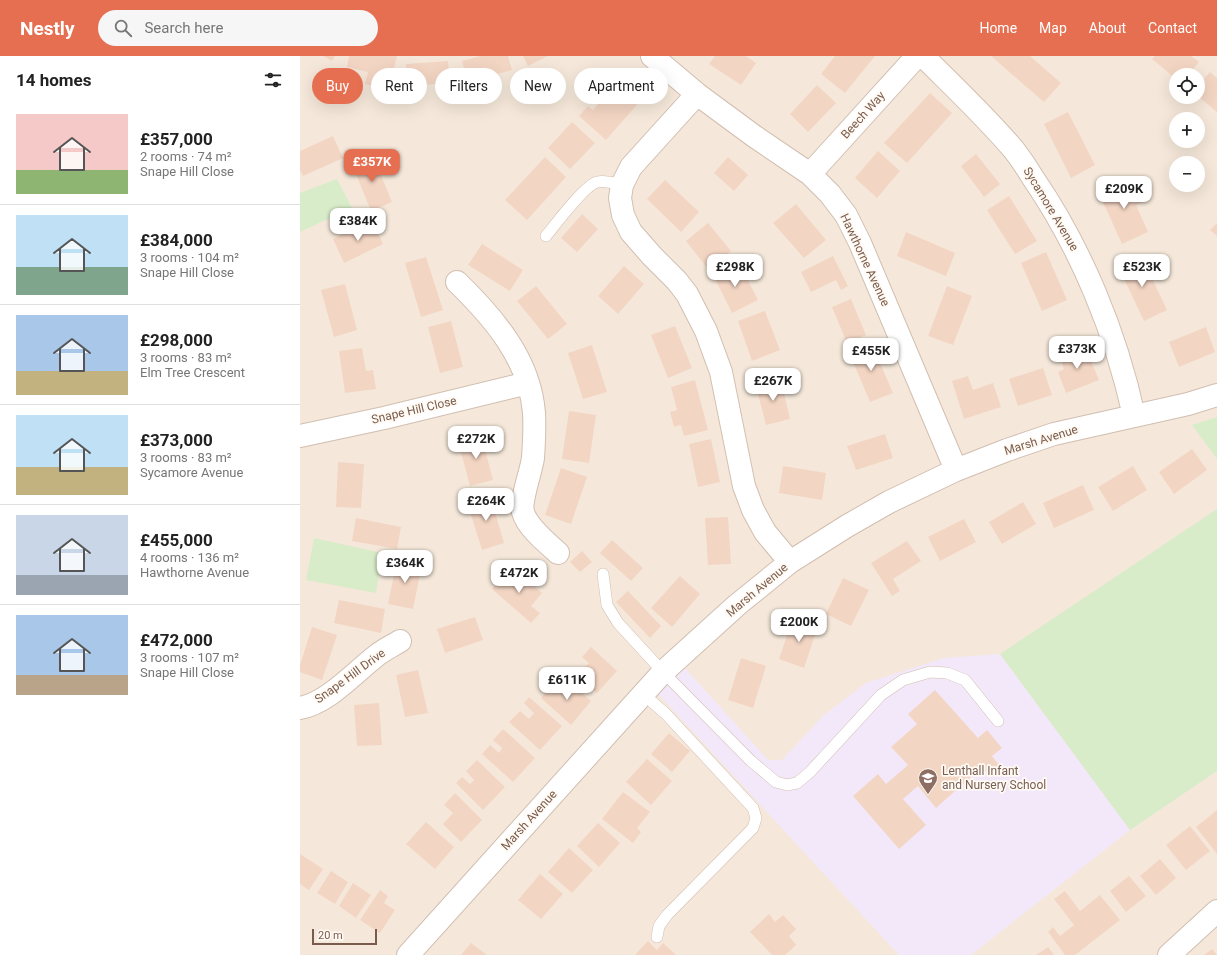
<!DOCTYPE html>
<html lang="en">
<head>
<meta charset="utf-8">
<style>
	:root { --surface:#fff; --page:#f6f6f6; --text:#222; --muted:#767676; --line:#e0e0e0; --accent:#e76f51 }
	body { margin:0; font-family:Roboto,sans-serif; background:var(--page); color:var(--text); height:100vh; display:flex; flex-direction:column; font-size:15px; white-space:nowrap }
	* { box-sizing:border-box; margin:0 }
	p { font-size:13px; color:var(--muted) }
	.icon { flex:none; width:22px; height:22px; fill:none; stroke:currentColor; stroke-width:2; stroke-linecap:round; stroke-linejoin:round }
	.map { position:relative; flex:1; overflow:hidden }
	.details { display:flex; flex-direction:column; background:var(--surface); width:300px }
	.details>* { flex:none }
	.banner { position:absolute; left:12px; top:12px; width:380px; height:36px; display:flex; gap:8px }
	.buttons { position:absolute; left:869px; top:12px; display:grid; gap:8px }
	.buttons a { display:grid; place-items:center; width:36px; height:36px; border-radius:50%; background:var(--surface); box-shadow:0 4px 16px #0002; font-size:20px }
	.scale { position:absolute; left:12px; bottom:10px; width:65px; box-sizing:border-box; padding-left:4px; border:2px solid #7a5c4d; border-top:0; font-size:11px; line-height:14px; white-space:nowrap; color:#7a5c4d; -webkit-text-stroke:3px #fffaf3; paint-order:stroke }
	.price { position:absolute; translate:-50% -34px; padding:0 9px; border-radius:8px; background:#fff; color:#222; font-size:13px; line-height:26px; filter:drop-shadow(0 1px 2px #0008) }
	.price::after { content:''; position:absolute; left:50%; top:24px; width:12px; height:9px; margin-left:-6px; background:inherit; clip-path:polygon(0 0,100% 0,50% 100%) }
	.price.active { background:var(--accent); color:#fff }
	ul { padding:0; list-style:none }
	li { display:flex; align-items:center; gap:12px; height:100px; padding:0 16px }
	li+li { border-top:1px solid var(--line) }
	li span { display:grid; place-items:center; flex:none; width:112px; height:80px; border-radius:0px; color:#555 }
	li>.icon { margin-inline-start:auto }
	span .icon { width:48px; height:48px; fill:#fffc; stroke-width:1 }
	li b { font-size:17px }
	h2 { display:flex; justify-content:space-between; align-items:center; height:48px; padding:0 16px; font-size:17px }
	.pill { padding:0 14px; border-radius:18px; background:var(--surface); box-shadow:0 4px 16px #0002; font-size:14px; line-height:36px }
	.pill.active { background:var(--accent); color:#fff }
	header { display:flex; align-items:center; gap:24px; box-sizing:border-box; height:56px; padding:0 20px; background:var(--accent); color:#fff }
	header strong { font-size:19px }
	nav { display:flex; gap:22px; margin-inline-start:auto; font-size:14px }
	.search { width:280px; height:36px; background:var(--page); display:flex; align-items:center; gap:10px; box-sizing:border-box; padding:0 14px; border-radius:22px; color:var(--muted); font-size:15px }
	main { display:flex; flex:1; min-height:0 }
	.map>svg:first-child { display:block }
	.residential { fill:#f5e8da; fill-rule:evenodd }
	.education { fill:#f3e8fa }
	.green { fill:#d8ecc9 }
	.building { fill:#f3d5c3 }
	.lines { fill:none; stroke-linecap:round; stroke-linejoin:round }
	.lane-casing { stroke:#d1beb0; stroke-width:12 }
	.street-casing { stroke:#d1beb0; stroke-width:24 }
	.lane { stroke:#fff; stroke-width:11 }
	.street { stroke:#fff; stroke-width:22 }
	.labels { text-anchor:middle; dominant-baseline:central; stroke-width:3.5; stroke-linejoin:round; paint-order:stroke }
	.street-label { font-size:12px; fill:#7a5c4d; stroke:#fffaf3 }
	.education-label { font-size:12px; fill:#785e54; stroke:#fffaf3; text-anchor:start }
</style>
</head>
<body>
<header>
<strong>Nestly</strong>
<div class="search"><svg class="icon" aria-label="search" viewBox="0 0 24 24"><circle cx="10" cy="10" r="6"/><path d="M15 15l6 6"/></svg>Search here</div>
<nav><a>Home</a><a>Map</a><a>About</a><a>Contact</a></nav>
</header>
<main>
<section class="details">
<h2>14 homes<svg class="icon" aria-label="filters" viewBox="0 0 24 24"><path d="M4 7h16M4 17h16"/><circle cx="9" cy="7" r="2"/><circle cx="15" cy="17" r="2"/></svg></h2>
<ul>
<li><span style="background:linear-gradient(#f6c9c9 70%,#8fb573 0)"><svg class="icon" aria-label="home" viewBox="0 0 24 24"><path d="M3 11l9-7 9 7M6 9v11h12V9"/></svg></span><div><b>£357,000</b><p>2 rooms · 74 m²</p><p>Snape Hill Close</p></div></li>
<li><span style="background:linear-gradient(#bfe0f5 65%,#7fa58c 0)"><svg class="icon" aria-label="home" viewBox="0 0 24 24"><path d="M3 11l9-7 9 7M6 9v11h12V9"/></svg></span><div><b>£384,000</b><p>3 rooms · 104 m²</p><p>Snape Hill Close</p></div></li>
<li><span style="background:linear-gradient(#a9c7e8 70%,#c2b280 0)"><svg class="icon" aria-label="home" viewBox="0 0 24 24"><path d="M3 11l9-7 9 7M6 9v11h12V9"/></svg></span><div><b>£298,000</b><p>3 rooms · 83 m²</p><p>Elm Tree Crescent</p></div></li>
<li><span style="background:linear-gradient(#bfe0f5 65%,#c2b280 0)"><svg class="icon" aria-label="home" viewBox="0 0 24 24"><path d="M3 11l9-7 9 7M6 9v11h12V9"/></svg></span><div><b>£373,000</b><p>3 rooms · 83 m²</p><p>Sycamore Avenue</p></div></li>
<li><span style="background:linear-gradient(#c9d6e8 75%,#9aa5b1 0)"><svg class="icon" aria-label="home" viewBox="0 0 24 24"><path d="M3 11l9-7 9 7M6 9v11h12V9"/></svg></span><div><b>£455,000</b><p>4 rooms · 136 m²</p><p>Hawthorne Avenue</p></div></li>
<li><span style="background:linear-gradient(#a9c7e8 75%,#b9a48a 0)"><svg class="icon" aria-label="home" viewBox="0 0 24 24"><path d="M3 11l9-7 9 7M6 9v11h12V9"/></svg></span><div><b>£472,000</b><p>3 rooms · 107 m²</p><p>Snape Hill Close</p></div></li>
</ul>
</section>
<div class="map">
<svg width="917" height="899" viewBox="0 0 917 899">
	<rect width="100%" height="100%" fill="#fdf6ec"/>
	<path class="residential" d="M0 0H917V899H0ZM876 19H898V41H876ZM876 63H898V85H876ZM876 107H898V129H876Z"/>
	<path class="education" d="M700 598 830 774 671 899H599L358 638 384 611 468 704H482L524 659 566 627 644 602Z"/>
	<path class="green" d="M37 123 52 152 0 176V137Z
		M917 361V403L892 369Z
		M917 453V715L830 774 700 598Z
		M14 482 82 497 76 537 6 524Z"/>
	<path class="building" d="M23 0H35L32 5Z
		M49 0H97L91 24 80 21 78 31 65 28 68 16 47 11Z
		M180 0H208L212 14 168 26 162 5Z
		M223 0H248L228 10Z
		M415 0H446L456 7 441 29 409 8Z
		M535 0H575L545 37 521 18Z
		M691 0H730L761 27 744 46Z
		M855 0H891L899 6 888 19H876V23L852 3Z
		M148 5 150 27 107 30 106 8Z
		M327 15 349 35 306 84 279 60 288 50 293 54Z
		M910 16 917 22V56L898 40V30Z
		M517 29 536 47 508 76 490 58Z
		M630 37 652 57 607 107 584 87Z
		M768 56 795 109 771 122 744 68Z
		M272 66 295 87 270 113 248 92Z
		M33 80 43 102 3 120 0 114V95Z
		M578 95 600 115 577 142 555 122Z
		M676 98 700 128 684 141 661 110Z
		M73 100 92 146 71 155 52 108Z
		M245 101 266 121 227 164 205 144Z
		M428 101 448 119 434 135 414 117Z
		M821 122 829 138 840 134 845 145 836 149 848 176 822 188 797 133Z
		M365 124 399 156 381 176 347 143Z
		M709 140 737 185 715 198 687 154Z
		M496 148 526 184 504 202 473 167Z
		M282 158 298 173 277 196 261 182Z
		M72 164 83 188 44 207 33 183Z
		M408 167 431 195 408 213 386 185Z
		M917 167V180L910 174Z
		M606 176 655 197 646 220 597 200Z
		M182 188 223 214 210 235 168 209Z
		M746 196 767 244 742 255 721 207Z
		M841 199 867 254 844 265 818 210Z
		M533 200 548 230 541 234 536 224 511 236 501 216Z
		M126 201 143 254 121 261 105 207Z
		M439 207 458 244 432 257 413 219Z
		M324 210 344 228 318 258 298 240Z
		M45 228 57 274 34 281 21 234Z
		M236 230 267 268 248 283 217 245Z
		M647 230 672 240 653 289 628 280Z
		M551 243 566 279 547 287 532 251Z
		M465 255 480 294 452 305 438 265Z
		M151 265 163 311 140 317 128 271Z
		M375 270 392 312 368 322 351 279Z
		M906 271 915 296 879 311 869 286Z
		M571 286 593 337 570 346 549 296Z
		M292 289 307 336 283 343 268 297Z
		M785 291 799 324 766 337 758 316 764 313 760 301Z
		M62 292 66 315 73 314 76 333 45 337 39 295Z
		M743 312 752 339 718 350 709 323Z
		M668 320 673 334 693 327 701 351 664 363 652 325Z
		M395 324 408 374 384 380 381 369 374 371 370 356 377 354 371 331Z
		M481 324 490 363 466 369 456 330Z
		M269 355 296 359 289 407 262 403Z
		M585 378 593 402 556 414 547 390Z
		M181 379 193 424 170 430 158 385Z
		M411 383 420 426 398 431 389 388Z
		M892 393 907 414 874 438 859 416Z
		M38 406 64 408 61 452 36 451Z
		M483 410 526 417 522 444 479 437Z
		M833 410 847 434 813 455 798 431Z
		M261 412 287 421 271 468 245 459Z
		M783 429 794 454 754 472 743 447Z
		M190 439 204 487 182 494 167 446Z
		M723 446 736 468 702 488 689 466Z
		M428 461 431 508 408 509 405 462Z
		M56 462 101 471 97 493 52 485Z
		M664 463 676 486 640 505 628 481Z
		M312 484 343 512 331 525 300 497Z
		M607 485 621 505 593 523 600 535 592 540 571 507Z
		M282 495 292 506 280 516 270 506Z
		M97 504 122 508 113 553 88 548Z
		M212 511 242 537 231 550 240 557 231 567 192 533Z
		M380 520 400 538 372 571 351 552Z
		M543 522 569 534 551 570 526 558Z
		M328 535 361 570 350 582 316 546Z
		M39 544 85 553 81 577 34 567Z
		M175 561 183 584 145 597 137 573Z
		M493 562 518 570 504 612 479 603Z
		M12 571 37 579 22 624 0 616V609Z
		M291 591 317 615 297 637 277 619 289 607 282 601Z
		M441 602 466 610 453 652 428 644Z
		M118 614 128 657 105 661 96 619Z
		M266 623 291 645 271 669 241 642 251 630 256 634Z
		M635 634 678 682 687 674 702 692 692 700 699 709 688 718 682 711 636 752 618 730 603 743 626 769 599 793 553 740 578 718 586 728 608 709 591 691 617 668 608 658Z
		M229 641 262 670 240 694 209 666 220 655 229 663 234 657 224 647Z
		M79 647 82 689 57 690 54 649Z
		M203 673 235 702 213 726 182 698 190 689 199 697 202 692 193 684Z
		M369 677 390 695 372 716 351 698Z
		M347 703 372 725 351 749 326 726Z
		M177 704 205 731 183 754 156 727 162 721 170 728 174 724 166 715Z
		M323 736 350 756 337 772 341 776 333 787 302 763Z
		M155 737 182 764 161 786 143 768 153 757 144 749Z
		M917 754V798L896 771Z
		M126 766 154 791 135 813 106 788Z
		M298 767 320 787 299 811 277 790Z
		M890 770 910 795 886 814 866 789Z
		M269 792 293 814 272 837 248 816Z
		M0 798 23 813 9 834 0 828Z
		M860 803 876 822 856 839 840 820Z
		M31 815 48 826 35 848 17 837Z
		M240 818 263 838 241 863 218 844Z
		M829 820 846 840 826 856 810 835Z
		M53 827 71 839 56 862 39 850Z
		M80 834 88 840 84 847 95 854 80 877 60 864Z
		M765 835 780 855 800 839 820 864 775 899H765L748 876 753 871 760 880 774 869 754 843Z
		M469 858 475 866 483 859 496 873 489 880 496 889 485 899H472L450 876Z
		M348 885 357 894 363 887 376 899H335Z
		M171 887 187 899H161Z
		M748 891 754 899H736Z
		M912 893 917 899H904Z"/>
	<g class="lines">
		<defs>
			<path id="lane" d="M246 180C255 169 285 129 297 126 305 124 314 127 322 129
				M303 518 307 549 318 567 363 616 451 705 476 726 487 729 497 727 510 716 581 639 603 624 630 616 647 617 665 624 698 665
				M343 638 366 658 453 752 456 762 453 772 367 859 359 870 357 881"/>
			<path id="street" d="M352 0 397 38 454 80 510 118 530 138 546 159 560 187 656 414
				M623 0C654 31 686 61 714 94 721 103 727 112 733 122 781 192 816 277 834 360
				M397 38 331 111 322 129 320 142 323 159 331 176 352 200 377 225 387 238 406 275 421 316 444 430 453 454 465 476 490 506
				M510 118 617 0
				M157 226C194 262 230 304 234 357 235 372 234 387 233 402 231 416 220 445 223 456 227 471 247 487 258 497
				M0 380 84 362 228 327
				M0 652C28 647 54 617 76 600 83 594 92 590 100 585
				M108 899 363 616 437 549 490 506 547 470 589 446 656 414 707 394 754 378 888 348 917 339
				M869 899 917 855"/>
		</defs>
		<use href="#lane" class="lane-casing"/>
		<use href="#street" class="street-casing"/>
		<use href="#lane" class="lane"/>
		<use href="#street" class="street"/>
	</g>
	<defs>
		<symbol id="school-pin" viewBox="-11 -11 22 30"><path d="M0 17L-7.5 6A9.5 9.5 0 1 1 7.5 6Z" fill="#8d6e63" stroke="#fffaf3"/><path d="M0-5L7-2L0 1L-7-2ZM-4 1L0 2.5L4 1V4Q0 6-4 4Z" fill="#fff"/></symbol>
	</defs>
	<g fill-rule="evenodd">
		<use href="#school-pin" x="617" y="711" width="22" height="30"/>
	</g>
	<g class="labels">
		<g class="street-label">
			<text transform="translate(563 59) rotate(-48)">Beech Way</text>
			<text transform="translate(751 153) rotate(59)">Sycamore Avenue</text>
			<text transform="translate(565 204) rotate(65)">Hawthorne Avenue</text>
			<text transform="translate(114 354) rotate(-13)">Snape Hill Close</text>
			<text transform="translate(741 384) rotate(-17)">Marsh Avenue</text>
			<text transform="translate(457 534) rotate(-40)">Marsh Avenue</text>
			<text transform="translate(50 620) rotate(-36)">Snape Hill Drive</text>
			<text transform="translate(229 764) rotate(-48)">Marsh Avenue</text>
		</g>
		<g class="education-label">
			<text x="642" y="715">Lenthall Infant<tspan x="642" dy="14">and Nursery School</tspan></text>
		</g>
	</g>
</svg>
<div class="buttons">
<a><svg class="icon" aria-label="locate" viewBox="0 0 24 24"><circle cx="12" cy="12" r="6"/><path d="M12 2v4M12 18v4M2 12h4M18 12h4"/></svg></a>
<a>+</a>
<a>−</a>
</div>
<div class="scale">20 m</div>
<b class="price active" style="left:72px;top:127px">£357K</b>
<b class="price" style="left:824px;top:154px">£209K</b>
<b class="price" style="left:58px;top:186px">£384K</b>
<b class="price" style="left:435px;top:232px">£298K</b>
<b class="price" style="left:842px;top:232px">£523K</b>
<b class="price" style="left:777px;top:314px">£373K</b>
<b class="price" style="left:571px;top:316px">£455K</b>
<b class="price" style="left:473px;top:346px">£267K</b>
<b class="price" style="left:176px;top:404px">£272K</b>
<b class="price" style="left:186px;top:466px">£264K</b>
<b class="price" style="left:105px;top:528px">£364K</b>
<b class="price" style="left:219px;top:538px">£472K</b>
<b class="price" style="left:499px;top:587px">£200K</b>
<b class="price" style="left:267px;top:645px">£611K</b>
<div class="banner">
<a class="pill active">Buy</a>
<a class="pill">Rent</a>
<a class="pill">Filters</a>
<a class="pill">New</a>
<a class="pill">Apartment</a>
</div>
</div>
</main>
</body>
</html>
